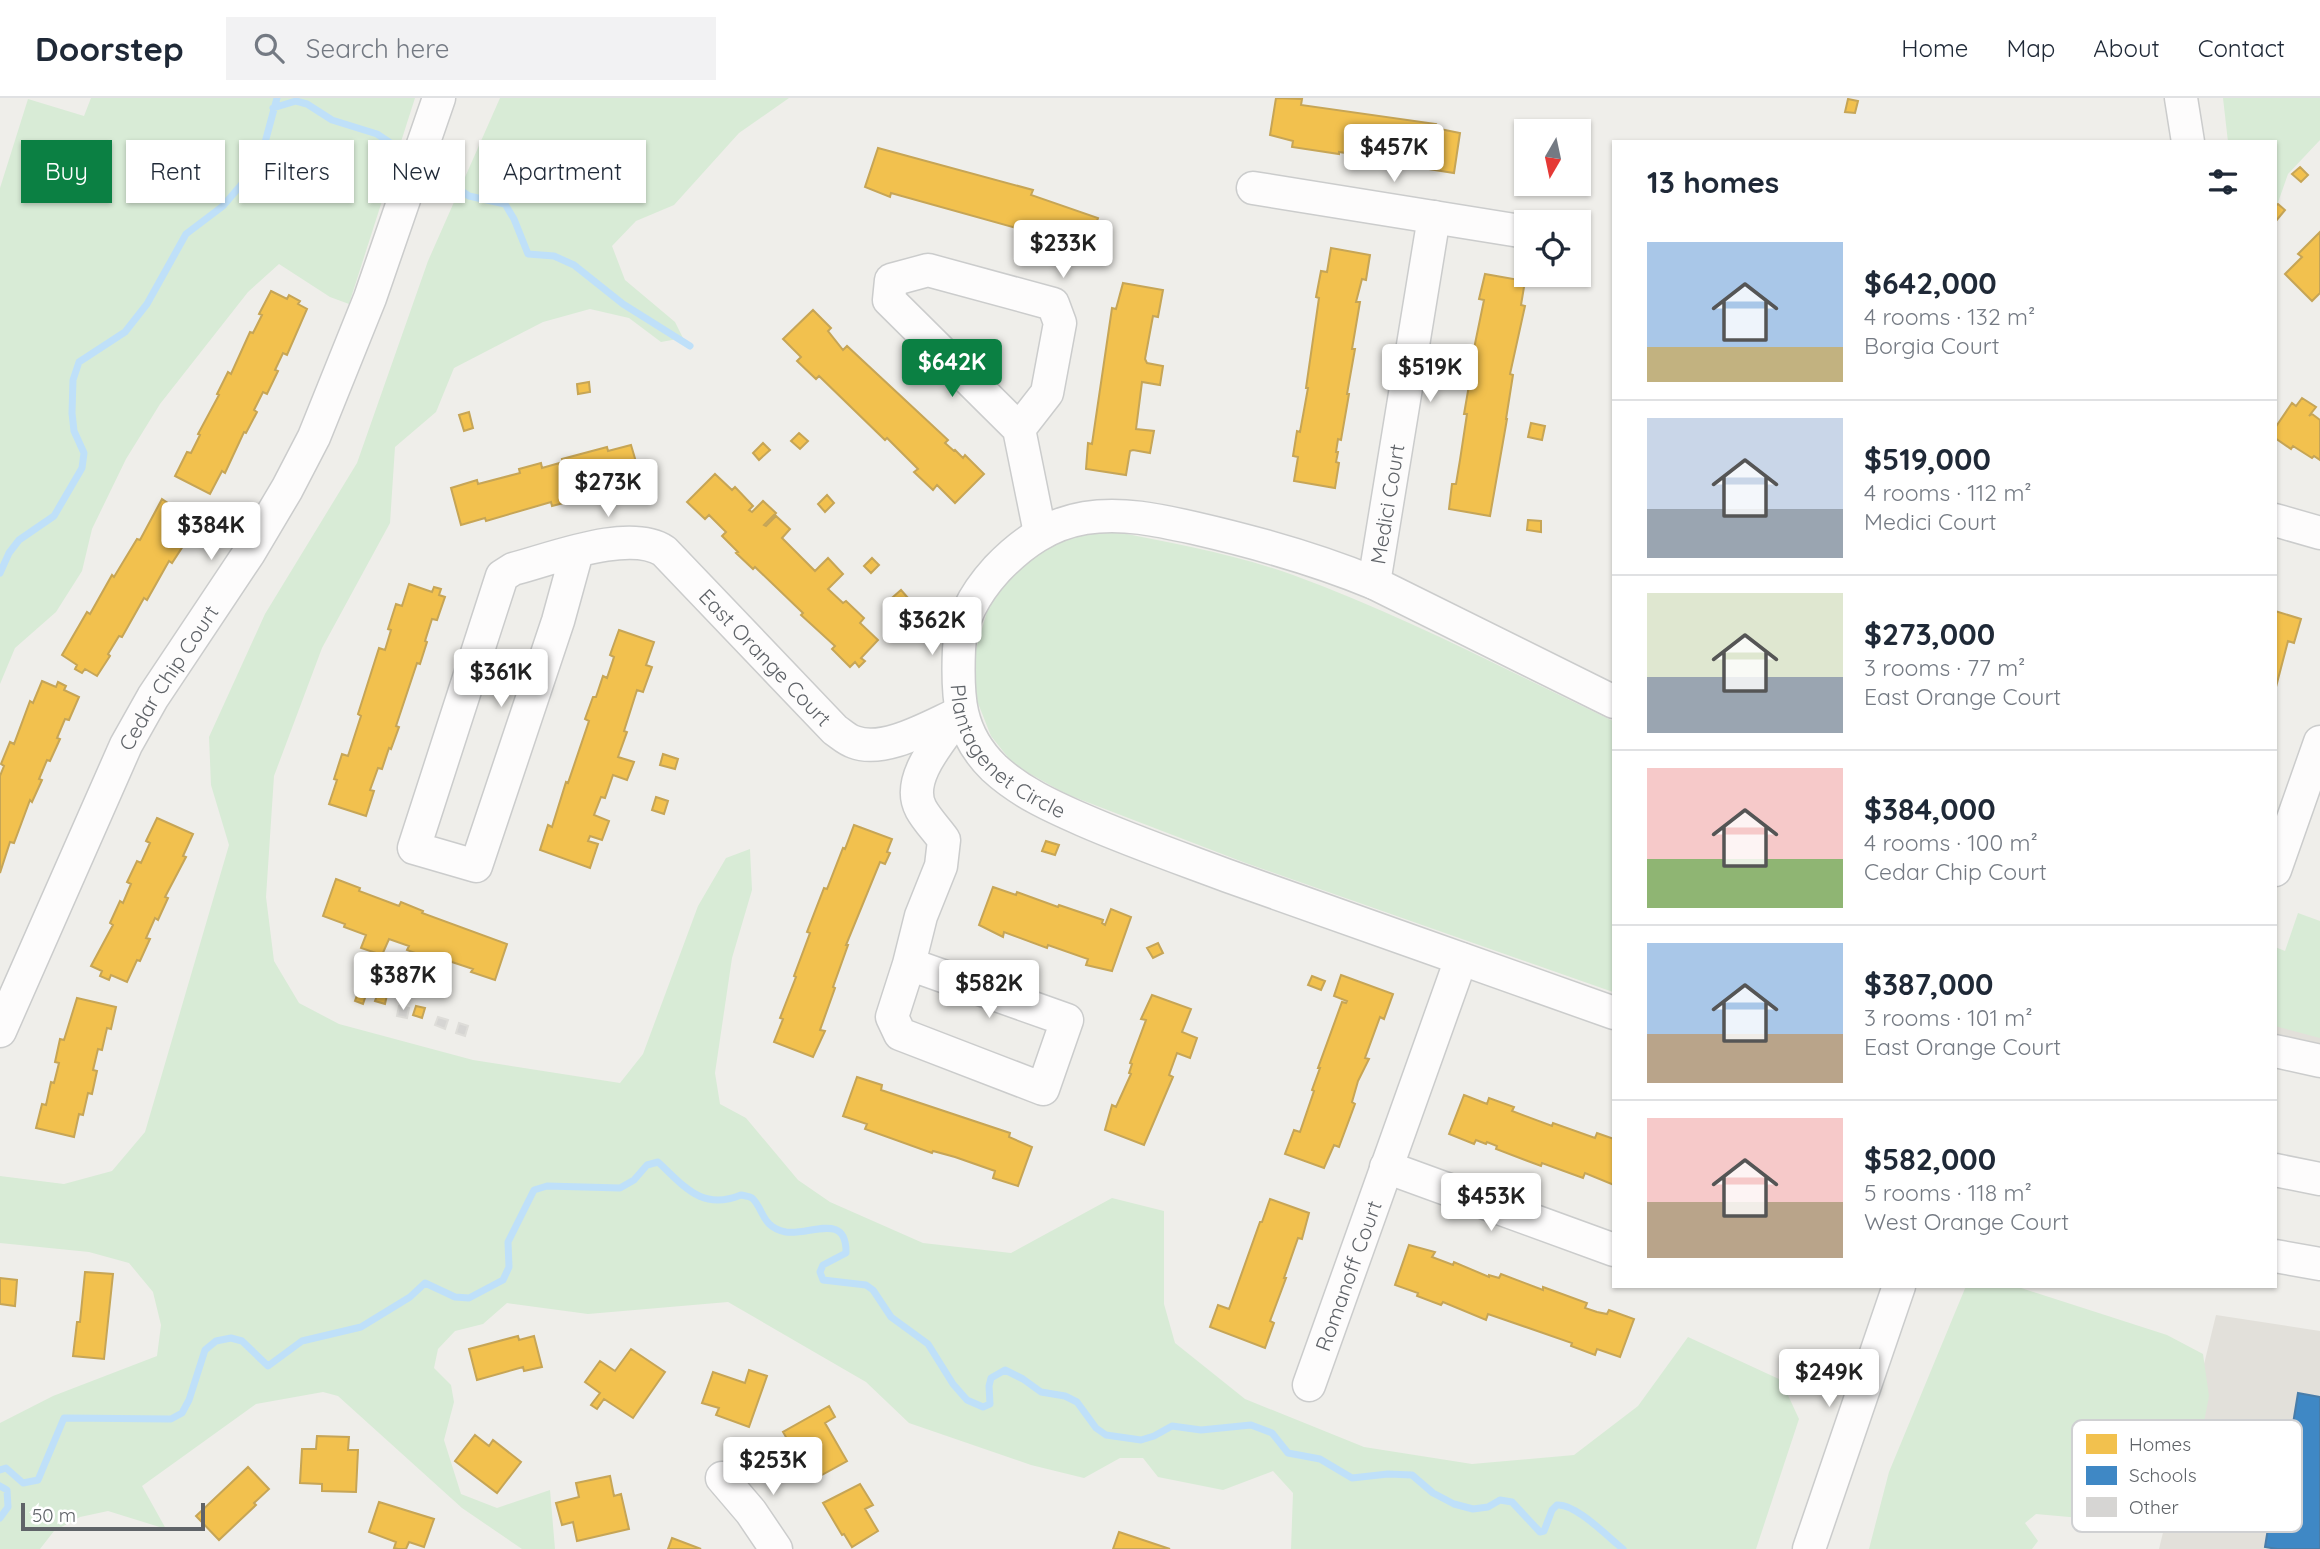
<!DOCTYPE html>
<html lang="en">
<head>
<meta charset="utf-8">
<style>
	:root { --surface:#fff; --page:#f2f2f3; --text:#1f2937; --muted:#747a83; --line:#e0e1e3; --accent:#0b8043 }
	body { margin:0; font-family:Quicksand,sans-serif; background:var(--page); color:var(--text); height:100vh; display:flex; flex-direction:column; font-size:26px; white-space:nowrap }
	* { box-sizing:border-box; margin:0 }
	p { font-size:23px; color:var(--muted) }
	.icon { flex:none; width:38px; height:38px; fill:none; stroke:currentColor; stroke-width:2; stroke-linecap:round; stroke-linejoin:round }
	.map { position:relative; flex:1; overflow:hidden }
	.panel { position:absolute; left:1612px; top:42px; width:665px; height:1148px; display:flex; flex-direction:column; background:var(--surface); border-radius:0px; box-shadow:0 2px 5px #0004 }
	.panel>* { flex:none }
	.guide { position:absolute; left:21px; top:42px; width:665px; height:63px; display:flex; gap:14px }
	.needle { width:46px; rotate:189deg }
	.controls { position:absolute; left:1514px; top:21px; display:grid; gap:14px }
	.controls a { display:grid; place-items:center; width:77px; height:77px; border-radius:0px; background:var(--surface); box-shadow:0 2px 5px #0004; font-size:35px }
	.scale { position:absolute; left:21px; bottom:18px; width:184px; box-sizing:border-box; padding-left:7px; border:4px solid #5f6368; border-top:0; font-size:19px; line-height:24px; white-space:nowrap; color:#5f6368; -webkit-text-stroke:5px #fff; paint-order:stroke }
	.price { position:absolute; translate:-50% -60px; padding:0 16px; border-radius:7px; background:#fff; color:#222; font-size:23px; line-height:46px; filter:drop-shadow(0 2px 4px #0008) }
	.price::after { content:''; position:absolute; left:50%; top:42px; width:21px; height:16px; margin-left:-10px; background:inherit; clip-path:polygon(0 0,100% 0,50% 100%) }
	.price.current { background:var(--accent); color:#fff }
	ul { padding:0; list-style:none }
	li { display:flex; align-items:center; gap:21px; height:175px; padding:0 35px }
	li+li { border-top:2px solid var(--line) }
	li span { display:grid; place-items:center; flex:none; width:196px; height:140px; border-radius:0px; color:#555 }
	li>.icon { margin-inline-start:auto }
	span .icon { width:84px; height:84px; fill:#fffc; stroke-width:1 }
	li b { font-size:30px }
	h2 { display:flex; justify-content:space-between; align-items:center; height:84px; padding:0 35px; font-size:30px }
	.tag { padding:0 24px; border-radius:0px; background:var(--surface); box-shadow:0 2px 5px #0004; font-size:24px; line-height:63px }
	.tag.current { background:var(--accent); color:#fff }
	header { display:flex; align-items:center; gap:42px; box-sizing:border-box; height:98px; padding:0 35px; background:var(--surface); border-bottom:2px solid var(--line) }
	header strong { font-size:33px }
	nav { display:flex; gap:38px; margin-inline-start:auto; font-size:24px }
	.search { width:490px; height:63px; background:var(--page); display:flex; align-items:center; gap:18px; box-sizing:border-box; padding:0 24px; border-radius:0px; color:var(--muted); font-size:26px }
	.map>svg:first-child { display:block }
	.education { fill:#e2e0da }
	.green { fill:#d8ebd6 }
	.homes { fill:#f2c14e; stroke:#c6a556; stroke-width:2 }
	.schools { fill:#3f88c5; stroke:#497da9; stroke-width:2 }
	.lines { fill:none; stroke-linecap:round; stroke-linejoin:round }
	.stream { stroke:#bfe0f9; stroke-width:7 }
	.building { fill:#d6d5d3; stroke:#deddd9; stroke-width:2 }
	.minor-casing { stroke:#cbcccc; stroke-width:35 }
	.minor { stroke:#fdfcfc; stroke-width:32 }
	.labels { text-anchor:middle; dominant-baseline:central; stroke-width:7; stroke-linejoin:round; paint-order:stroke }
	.street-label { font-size:21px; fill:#5f6368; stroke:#fff }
	.key { fill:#fff; stroke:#cfd0d2; stroke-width:2 }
	.key-label { font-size:19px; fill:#5f6368 }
</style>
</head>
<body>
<header>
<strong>Doorstep</strong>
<div class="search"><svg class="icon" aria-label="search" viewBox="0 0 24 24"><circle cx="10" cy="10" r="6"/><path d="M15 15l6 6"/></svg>Search here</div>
<nav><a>Home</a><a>Map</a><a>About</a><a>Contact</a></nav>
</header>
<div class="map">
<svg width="2320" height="1451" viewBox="0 0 2320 1451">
	<rect width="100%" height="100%" fill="#efeeea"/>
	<path class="education" d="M2275 905 2320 919V967L2275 951Z
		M2216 1217 2320 1233V1451H2159Z"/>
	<path class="green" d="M91 0H415L349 206 330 199 279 166 248 194 160 306 126 361 92 431 82 473 56 514 15 550 0 586V90L28 1 84 18Z
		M500 0H789L739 35 674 107 636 123 612 148 625 182 675 224 683 240 661 244 629 220 590 211 543 224 454 270 436 314 395 349 390 425 322 550 274 678 266 799 274 863 299 905 339 926 473 962 620 985 643 956 698 808 726 760 750 751 752 792 732 860 715 975 720 1006 746 1020 798 1082 830 1104 923 1145 1011 1155 1112 1100 1164 1113V1206L1175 1245 1245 1301 1364 1349 1472 1366 1574 1357 1638 1308 1688 1239 1781 1282 1799 1321 1756 1451H1291L1293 1395 1273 1373 1223 1392 1158 1379 1143 1360H1120L1084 1380 1031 1367 909 1325 866 1284 728 1204 588 1216 507 1205 483 1226 455 1233 438 1251 434 1270 451 1287 454 1304 444 1342 461 1396 497 1410 550 1392 555 1451H522L462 1410 338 1298 323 1294 256 1306 142 1388 166 1431 108 1413 80 1419 54 1433 40 1451H0V1325L53 1298 157 1258 161 1227 153 1194 129 1165 89 1154 0 1145V1078L64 1086 112 1073 145 1034 229 747 211 687 209 639 265 516 357 365 428 163Z
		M2223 0H2320V42L2288 76 2275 113V44H2228Z
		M1112 433C1172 445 1235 456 1293 477 1403 517 1508 573 1613 623V894L1243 764 1066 696 1014 667 991 638 972 590 976 551 989 507 1020 469 1062 440Z
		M2298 815 2320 823V940L2275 928V849L2285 853Z
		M1966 1188H2015L2167 1237 2203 1256 2209 1298 2185 1423 2169 1428 2036 1416 2025 1425 2038 1443 2032 1451H1869L1889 1374Z"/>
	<path class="homes" d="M1276 0 1302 1 1301 7 1436 26 1435 30 1460 35 1454 75 1428 71V68L1405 64V62L1385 58V61L1339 54V56L1292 49 1293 43 1270 37Z
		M1848 1 1858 3 1855 15 1845 14Z
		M878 50 1033 92 1031 97 1098 120 1085 159 1060 153 1062 149 1019 134 1020 131 891 95 890 99 865 89Z
		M2300 69 2308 77 2301 84 2292 76Z
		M2278 106 2285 112 2276 123 2275 108Z
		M2320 134V195L2312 203 2285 176 2302 159 2298 156Z
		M1331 150 1370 157 1366 182 1362 181 1356 204H1360L1352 251H1355L1347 296H1349L1341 342 1338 341 1336 354H1338L1336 364 1339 365 1335 390 1294 383 1298 359 1293 358 1297 333 1300 334 1308 290H1306L1319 200 1316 199 1321 173 1327 174Z
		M1485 176 1525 183 1521 207 1525 208 1510 276 1513 277 1506 321H1507L1490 418 1449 411 1452 386H1456L1460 362 1467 316H1464L1472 270H1470L1484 202 1479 201Z
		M1123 185 1163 192 1158 219 1153 218 1145 261 1147 265 1163 268 1160 287 1142 284 1136 331 1154 333 1150 355 1133 352 1130 353 1126 377 1086 371 1088 345 1092 346 1112 210 1116 211Z
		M271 193 287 201 289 197 300 203 298 206 307 211 287 257 283 255 275 272 278 273 267 296 263 294 254 312 257 314 246 335 244 334 225 375 222 373 210 396 175 378 187 354 191 355 200 337 198 336 219 297 217 296 228 274 231 276 250 234 253 235 262 217 259 216Z
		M813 212 831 230 828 233 843 252 847 248 948 342 945 345 954 353 955 352 963 360 965 357 984 376 955 405 937 387 933 392 914 374 918 371 887 340 885 342 819 278 816 281 797 263 801 259 783 241Z
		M589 284 590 294 578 296 577 286Z
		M2302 300 2316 309 2309 318 2312 316 2320 322V362L2314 358 2312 360 2293 348 2291 351 2275 340V330L2292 305 2296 308Z
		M469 314 473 330 464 333 459 317Z
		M1531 325 1545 328 1542 342 1528 339Z
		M799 335 808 343 800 351 791 343Z
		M763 345 770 352 759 362 753 355Z
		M631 347 642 384 574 399 575 402 552 408 551 404 486 423 485 420 461 427 451 390 477 382 478 386 520 375 519 371 541 365 542 370 563 364 562 361 607 349 608 353Z
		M715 376 732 392 735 389 753 408 749 412 752 414 763 403 776 415 764 427 766 428 776 418 790 431 782 440 815 473 828 460 843 476 828 491 843 505 846 503 864 520 860 525 878 542 861 560 865 563 859 569 855 564 850 569 832 551 835 548 801 517 803 515 755 469 753 471 736 455 738 454 722 438 726 434 709 417 705 421 687 404Z
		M827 397 834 405 825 414 818 406Z
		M162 401 177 411 179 406 192 415 189 420 195 423 182 443 185 445 172 465 169 463 147 502 144 500 122 539 119 538 108 556 110 558 97 578 85 571 82 575 75 571 77 567 62 557 87 514 90 516 112 477 114 479 137 441 140 442Z
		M1528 422 1541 423V434L1527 432Z
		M872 460 879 467 871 475 864 468Z
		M409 486 432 494 434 489 441 491 439 497 445 499 437 522 432 521 425 543 427 544 420 566 417 565 396 628 399 629 391 651 389 650 382 671 378 670 370 692 374 693 366 718 329 706 337 682 334 681 342 656 348 658 361 618 358 616 379 550 385 552 391 532 388 531 396 506 402 508Z
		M901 492 908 500 901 506 893 499Z
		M2275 513 2301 521 2294 545 2288 543 2276 589Z
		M619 532 654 544 646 567 652 569 643 594 637 592 624 633 627 634 618 659 634 664 627 682 613 677 605 700 601 699 594 717 609 723 602 742 590 738 588 743 598 746 590 770 540 752 548 727 552 729 566 684 568 685 589 623 585 621 593 599H596L603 578 607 580 614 559 610 557Z
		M42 583 56 589 58 584 66 588 64 592 79 599 69 622 65 621 57 640 60 641 50 663 47 662 39 681 42 682 32 704 30 702 14 745 10 744 0 775V678L4 668 1 666 10 644 14 646 30 603 33 605Z
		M663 656 678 661 675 671 660 667Z
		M656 699 668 703 664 716 652 712Z
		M157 720 193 736 183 758 186 759 165 799 168 800 158 822 155 820 146 840 150 841 140 863 137 862 127 884 111 877 109 882 100 878 102 873 91 868 113 827 110 825 120 803 123 805 131 786 127 784 137 763 141 765 150 745 146 743Z
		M854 727 892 741 887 754 890 755 885 766 880 764 846 847H848L833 889 835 890 820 932 825 933 813 959 774 944 783 921 780 920 796 879 794 878 810 835 807 834 824 790 827 791 843 750 845 751Z
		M1046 743 1059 747 1055 757 1042 753Z
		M336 781 360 790 359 793 399 808 401 804 423 813 422 815 507 846 495 882 471 874 473 871 446 862 443 871 427 865 429 860 407 852 409 848 389 841 382 857 361 850 366 837 344 829 345 826 323 818Z
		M993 789 1016 797 1017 794 1058 809 1059 807 1103 822 1102 825 1105 827 1111 811 1131 819 1112 873 1086 867 1088 861 1048 847 1047 850 1004 834 1003 839 979 827Z
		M1158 845 1163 855 1153 860 1147 850Z
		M1341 877 1393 896 1384 921 1380 919 1365 960 1369 961 1358 983 1352 1004 1355 1006 1339 1049 1334 1047 1324 1070 1285 1056 1294 1032 1300 1034 1314 993 1312 992 1320 970H1318L1342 904 1346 905 1347 903 1334 898Z
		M1312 878 1325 883 1321 892 1308 887Z
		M360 889 368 891 363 906 355 903Z
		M378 895 387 897 385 906 375 903Z
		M1152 897 1191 911 1182 934 1197 940 1190 960 1177 955 1169 977 1173 979 1144 1047 1105 1032 1112 1007 1116 1009 1131 976 1129 975 1132 966 1130 965 1146 922 1141 921Z
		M77 900 116 909 111 931 107 930 102 952 98 951 93 972 97 973 92 996 88 995 83 1017 79 1016 74 1039 36 1030 42 1006 46 1007 51 984 54 985 59 965 55 964 60 941 64 942Z
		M416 908 425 910 422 920 413 917Z
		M857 979 882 987 881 992 1010 1035 1009 1039 1032 1049 1018 1088 993 1080 995 1073 955 1059 933 1053 932 1055 865 1031 867 1026 843 1018Z
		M1464 997 1487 1006 1489 1000 1514 1009 1512 1013 1552 1028 1553 1025 1595 1040 1597 1035 1614 1041V1087L1585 1075 1583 1080 1542 1065 1541 1068 1496 1051 1497 1048 1487 1044 1486 1046 1476 1042 1474 1046 1449 1036Z
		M1270 1101 1309 1115 1302 1141 1298 1140 1284 1180H1286L1270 1223 1274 1225 1265 1250 1210 1229 1218 1207 1229 1211 1260 1124H1262Z
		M1409 1147 1435 1154 1432 1159 1453 1167 1454 1164 1489 1179V1177L1499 1180 1501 1176 1543 1192V1189L1587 1205 1585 1210 1597 1214 1607 1216 1609 1212 1634 1221 1620 1259 1597 1251 1595 1257 1571 1248 1572 1245 1488 1216 1486 1222 1443 1204 1441 1207 1417 1198 1418 1195 1395 1187Z
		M85 1174 113 1176 104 1261 73 1258 77 1224H80Z
		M0 1180 17 1182 15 1208 0 1206Z
		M518 1238 519 1242 534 1238 542 1269 524 1273 523 1269 477 1282 469 1251Z
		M631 1251 665 1274 633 1320 604 1301 597 1311 591 1307 600 1295 585 1284 600 1263 615 1273Z
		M749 1272 767 1278 749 1329 716 1317 719 1310 702 1305 713 1274 745 1285Z
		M829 1308 835 1319 825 1325 847 1363 811 1383 783 1334Z
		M475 1337 489 1348 493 1342 521 1364 497 1395 455 1363Z
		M317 1338 349 1339 348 1352H358L356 1394 322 1393V1386L300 1385 302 1351H316Z
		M248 1369 269 1391 254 1405 256 1407 219 1442 196 1418Z
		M610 1378 614 1398 621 1396 629 1431 577 1443 573 1424 562 1427 556 1405 579 1399 576 1385Z
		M860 1386 873 1407 865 1411 878 1433 852 1449 844 1436 842 1437 823 1405Z
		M379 1404 434 1421 424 1449 409 1444 406 1451H398L394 1450 396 1444 369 1434Z
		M1119 1434 1170 1451H1113Z
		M672 1440 701 1451H668Z"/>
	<path class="schools" d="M2298 1295 2320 1299V1451H2277L2265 1449 2284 1331 2292 1332Z"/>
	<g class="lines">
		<path class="stream" d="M273 10 296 3 307 6 332 22 377 36 404 54
			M439 78 469 98 505 106 514 121 528 156 554 158 574 167 623 206 690 248
			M0 475 9 455 19 442 54 418 82 370 84 355 74 333 72 315 73 282 79 264 125 234 147 206 186 136 223 108 253 73 260 63 277 0
			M0 1372 6 1370 23 1385 38 1382 64 1320 171 1321 182 1315 189 1302 205 1252 216 1243 231 1240 242 1243 268 1268 302 1243 361 1229 410 1199 425 1185 455 1199 469 1200 503 1182 509 1169 508 1144 534 1092 547 1088 620 1090 634 1082 647 1067 658 1064C685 1089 702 1113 741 1097 745 1098 749 1098 752 1100 764 1111 761 1129 786 1134 809 1138 847 1113 846 1155L823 1167 820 1174 823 1182 866 1187 873 1192 891 1219 928 1246 953 1286 967 1302 983 1309 990 1306 989 1288 991 1280 1005 1272 1023 1281 1041 1294 1065 1298 1077 1304 1096 1330 1106 1337 1141 1342 1154 1338 1172 1328 1201 1332 1251 1327 1272 1335 1288 1355 1320 1361 1352 1380 1388 1376 1412 1377 1433 1395 1454 1406 1473 1411 1488 1409 1500 1402 1512 1404 1540 1434 1544 1433 1552 1412 1557 1407C1575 1405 1608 1439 1623 1451
			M0 1388 7 1392 8 1409 0 1420"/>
	</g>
	<path class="building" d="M399 908 409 910 407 920 397 918Z
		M438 919 448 922 445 931 435 927Z
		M459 925 468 928 465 938 456 935Z"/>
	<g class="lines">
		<defs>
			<g id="minor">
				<path d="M2181 0 2188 44"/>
				<path d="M1253 90 1526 134"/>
				<path d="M1019 331 1047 295 1060 225 1053 206 928 172 891 182 889 202 1019 331 1040 435"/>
				<path d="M2275 422 2320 435"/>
				<path id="s1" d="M577 454 558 523 476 768 414 750 502 478 513 471C552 461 629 430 664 453L835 632C841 636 847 642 854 644 885 656 932 627 960 615"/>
				<path id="s2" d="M1374 485 1434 119"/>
				<path id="s3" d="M1614 604 1374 485C1316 461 1255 444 1194 430 1158 422 1122 414 1085 420 1049 426 1022 445 997 471 977 493 960 520 959 551 957 598 958 635 994 670 1020 694 1051 708 1083 722 1131 743 1180 760 1228 778 1357 824 1485 869 1614 915"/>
				<path d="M2275 772 2320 644"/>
				<path d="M909 866 1067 922 1043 991 900 936 892 919 909 866 921 818 941 768 944 742C937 732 927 722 921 711 904 680 944 639 960 615"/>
				<path id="s4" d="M0 933 126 647 153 599 249 455 287 391 314 339 370 200 439 0"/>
				<path d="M2275 953 2320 963"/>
				<path d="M1386 1069 1614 1152"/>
				<path d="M2275 1072 2320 1081"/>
				<path d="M2275 1158 2320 1166"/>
				<path id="s5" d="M1309 1287 1461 861"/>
				<path d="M722 1380 751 1414 776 1451"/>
				<path d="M1809 1451 1899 1188"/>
			</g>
		</defs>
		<use href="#minor" class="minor-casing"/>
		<use href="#minor" class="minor"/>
	</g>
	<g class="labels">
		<g class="street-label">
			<text stroke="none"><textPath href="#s2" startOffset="80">Medici Court</textPath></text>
			<text stroke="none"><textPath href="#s1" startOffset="996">East Orange Court</textPath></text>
			<text stroke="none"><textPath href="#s4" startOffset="392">Cedar Chip Court</textPath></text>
			<text stroke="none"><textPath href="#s3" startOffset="884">Plantagenet Circle</textPath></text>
			<text stroke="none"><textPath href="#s5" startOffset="116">Romanoff Court</textPath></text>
		</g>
	</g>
	<rect x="2072" y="1322" width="230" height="112" rx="10" class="key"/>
	<rect x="2086" y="1336" width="31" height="20" fill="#f2c14e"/>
	<rect x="2086" y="1368" width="31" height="19" fill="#3f88c5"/>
	<rect x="2086" y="1399" width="31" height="20" fill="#d6d5d3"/>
	<g class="key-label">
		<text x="2129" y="1353">Homes</text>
		<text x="2129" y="1384">Schools</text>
		<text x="2129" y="1416">Other</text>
	</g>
</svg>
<div class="controls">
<a><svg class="needle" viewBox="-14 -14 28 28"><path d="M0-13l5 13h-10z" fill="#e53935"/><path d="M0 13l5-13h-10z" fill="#747a83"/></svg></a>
<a><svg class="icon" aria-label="locate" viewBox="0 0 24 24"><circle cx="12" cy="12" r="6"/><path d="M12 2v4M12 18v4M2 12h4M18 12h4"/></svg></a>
</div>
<div class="scale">50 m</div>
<b class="price" style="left:1394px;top:86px">$457K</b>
<b class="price" style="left:1063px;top:182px">$233K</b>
<b class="price current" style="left:952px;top:301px">$642K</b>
<b class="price" style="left:1430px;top:306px">$519K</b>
<b class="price" style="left:608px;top:421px">$273K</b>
<b class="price" style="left:211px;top:464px">$384K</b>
<b class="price" style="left:932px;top:559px">$362K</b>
<b class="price" style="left:501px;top:611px">$361K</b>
<b class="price" style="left:403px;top:914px">$387K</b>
<b class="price" style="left:989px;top:922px">$582K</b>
<b class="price" style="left:1491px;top:1135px">$453K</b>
<b class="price" style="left:1829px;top:1311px">$249K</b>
<b class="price" style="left:773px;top:1399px">$253K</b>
<div class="guide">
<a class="tag current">Buy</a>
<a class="tag">Rent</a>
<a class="tag">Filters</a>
<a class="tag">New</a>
<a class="tag">Apartment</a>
</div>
<section class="panel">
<h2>13 homes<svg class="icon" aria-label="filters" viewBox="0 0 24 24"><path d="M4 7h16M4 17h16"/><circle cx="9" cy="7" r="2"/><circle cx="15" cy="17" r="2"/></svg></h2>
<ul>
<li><span style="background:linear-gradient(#a9c7e8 75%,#c2b280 0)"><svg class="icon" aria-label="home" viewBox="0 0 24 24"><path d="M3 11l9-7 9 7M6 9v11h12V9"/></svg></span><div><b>$642,000</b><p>4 rooms · 132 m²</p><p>Borgia Court</p></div></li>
<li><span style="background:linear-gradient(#c9d6e8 65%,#9aa5b1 0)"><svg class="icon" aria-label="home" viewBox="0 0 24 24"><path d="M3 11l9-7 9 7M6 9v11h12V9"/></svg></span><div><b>$519,000</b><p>4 rooms · 112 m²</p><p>Medici Court</p></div></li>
<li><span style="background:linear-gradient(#dfe7d0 60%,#9aa5b1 0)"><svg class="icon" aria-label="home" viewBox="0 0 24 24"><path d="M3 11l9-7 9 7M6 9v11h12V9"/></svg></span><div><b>$273,000</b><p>3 rooms · 77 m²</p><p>East Orange Court</p></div></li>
<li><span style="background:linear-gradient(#f6c9c9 65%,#8fb573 0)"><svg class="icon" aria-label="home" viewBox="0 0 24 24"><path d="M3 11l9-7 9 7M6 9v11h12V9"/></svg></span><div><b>$384,000</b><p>4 rooms · 100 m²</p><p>Cedar Chip Court</p></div></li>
<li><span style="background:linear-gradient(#a9c7e8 65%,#b9a48a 0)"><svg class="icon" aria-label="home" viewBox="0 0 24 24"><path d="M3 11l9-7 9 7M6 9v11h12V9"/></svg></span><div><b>$387,000</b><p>3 rooms · 101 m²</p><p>East Orange Court</p></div></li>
<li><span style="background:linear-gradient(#f6c9c9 60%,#b9a48a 0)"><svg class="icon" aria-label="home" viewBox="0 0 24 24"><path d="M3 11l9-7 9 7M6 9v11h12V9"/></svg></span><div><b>$582,000</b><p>5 rooms · 118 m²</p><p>West Orange Court</p></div></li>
</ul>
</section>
</div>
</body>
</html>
